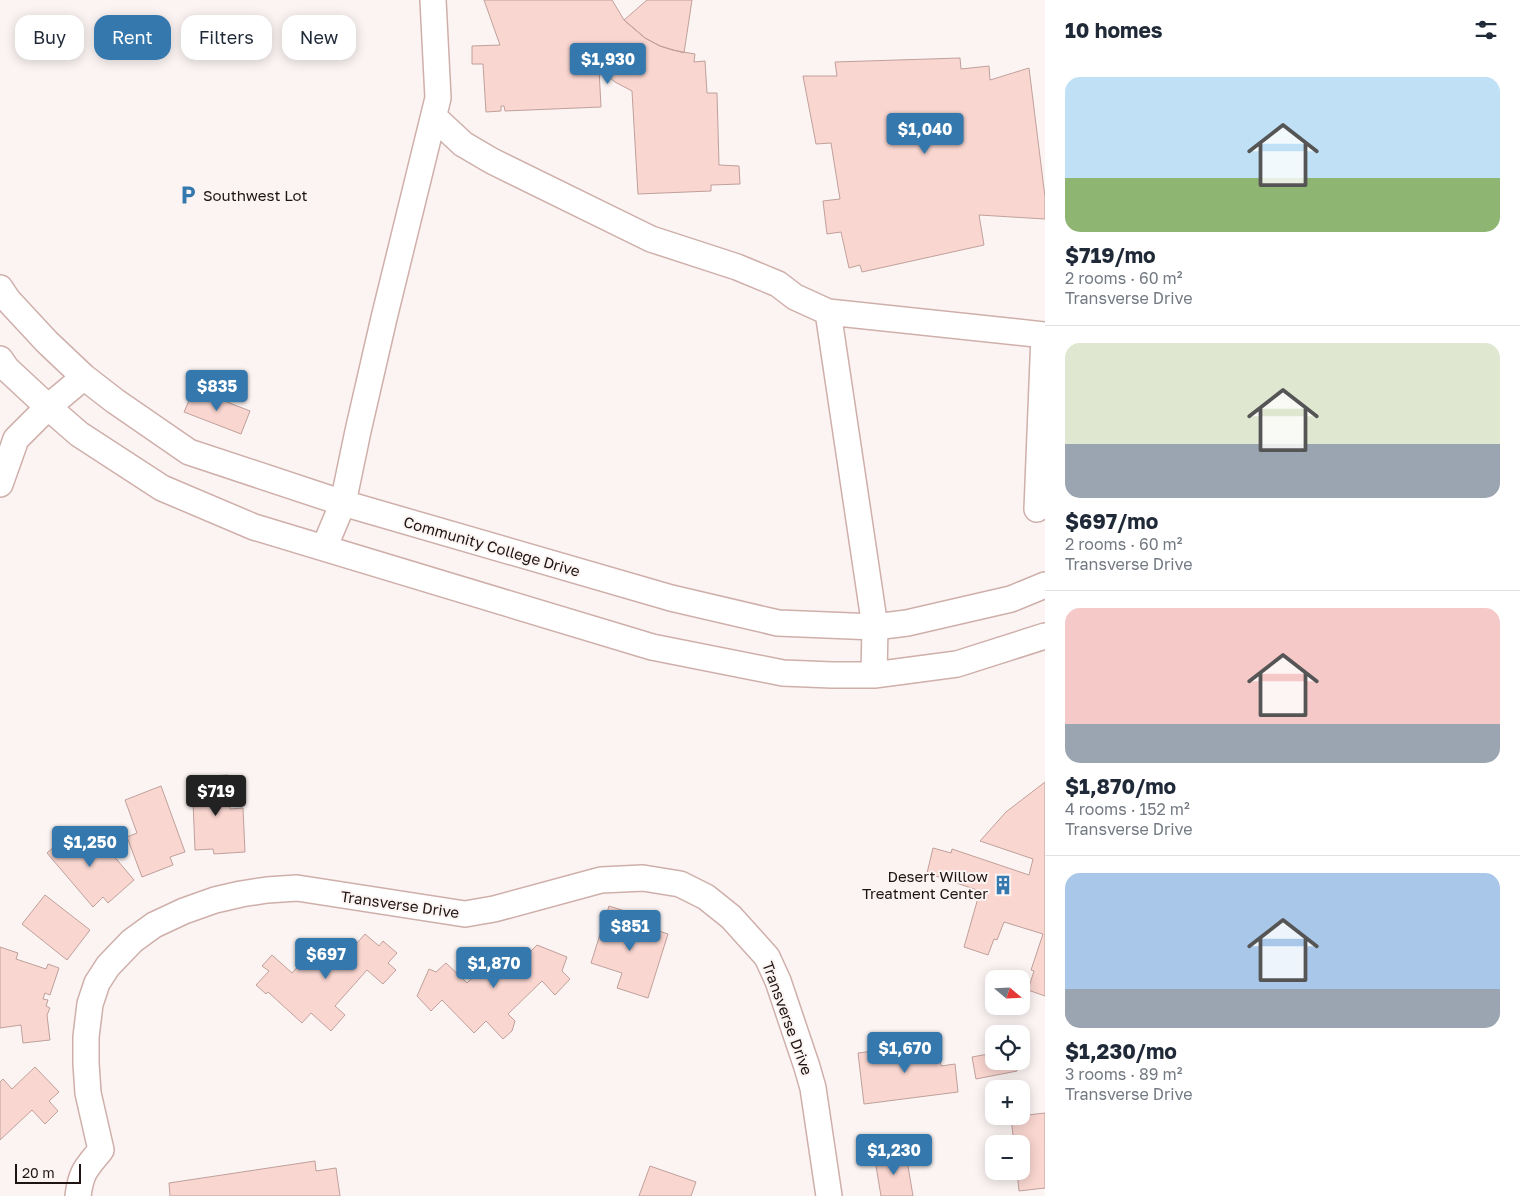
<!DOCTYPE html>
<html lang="en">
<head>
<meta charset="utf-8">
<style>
	:root { --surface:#fff; --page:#f6f6f7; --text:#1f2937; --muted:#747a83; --line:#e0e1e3; --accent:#3478ae }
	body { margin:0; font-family:"Golos Text",sans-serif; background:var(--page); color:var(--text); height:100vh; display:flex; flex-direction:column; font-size:19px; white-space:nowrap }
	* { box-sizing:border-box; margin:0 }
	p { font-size:16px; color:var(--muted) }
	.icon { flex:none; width:28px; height:28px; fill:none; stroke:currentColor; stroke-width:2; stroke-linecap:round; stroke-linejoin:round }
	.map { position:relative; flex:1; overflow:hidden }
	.details { display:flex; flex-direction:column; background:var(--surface); width:475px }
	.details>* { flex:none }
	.hud { position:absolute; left:15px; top:15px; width:475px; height:45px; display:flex; gap:10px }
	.needle { width:32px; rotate:109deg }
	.buttons { position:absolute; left:985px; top:970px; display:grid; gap:10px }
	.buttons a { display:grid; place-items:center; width:45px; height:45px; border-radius:10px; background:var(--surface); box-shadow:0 2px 12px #0003; font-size:25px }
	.scale { position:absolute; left:15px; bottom:12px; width:66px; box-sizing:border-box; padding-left:5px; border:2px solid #1f1412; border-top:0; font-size:14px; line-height:18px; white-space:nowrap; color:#1f1412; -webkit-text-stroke:4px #fbf4f3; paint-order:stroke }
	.price { position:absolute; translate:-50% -42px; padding:0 11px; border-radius:5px; background:var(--accent); color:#fff; font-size:16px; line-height:32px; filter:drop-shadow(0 1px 2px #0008) }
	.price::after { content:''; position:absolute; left:50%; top:30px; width:15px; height:11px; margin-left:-8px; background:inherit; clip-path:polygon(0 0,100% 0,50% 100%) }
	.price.selected { background:#222; color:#fff }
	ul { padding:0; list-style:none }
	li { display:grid; align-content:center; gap:10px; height:265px; padding:0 20px }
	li+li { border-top:1px solid var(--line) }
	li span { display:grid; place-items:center; height:155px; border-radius:15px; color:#555 }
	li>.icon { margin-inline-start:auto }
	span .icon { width:90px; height:90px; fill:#fffc; stroke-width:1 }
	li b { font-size:21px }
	h2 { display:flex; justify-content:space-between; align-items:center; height:60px; padding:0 20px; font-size:21px }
	.chip { padding:0 18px; border-radius:15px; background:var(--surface); box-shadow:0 2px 12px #0003; font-size:18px; line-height:45px }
	.chip.selected { background:var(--accent); color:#fff }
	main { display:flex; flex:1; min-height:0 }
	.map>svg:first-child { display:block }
	.building { fill:#f9d6d0; stroke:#c0a09b }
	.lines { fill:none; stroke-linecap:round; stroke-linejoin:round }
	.minor-casing { stroke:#cfafaa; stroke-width:28 }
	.minor { stroke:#fff; stroke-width:25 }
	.labels { text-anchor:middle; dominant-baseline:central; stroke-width:4; stroke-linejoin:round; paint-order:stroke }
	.poi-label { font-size:15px; fill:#1f1412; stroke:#fbf4f3; text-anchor:start }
	.street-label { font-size:15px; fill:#1f1412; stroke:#fbf4f3 }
</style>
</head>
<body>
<main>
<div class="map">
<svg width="1045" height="1196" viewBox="0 0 1045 1196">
	<rect width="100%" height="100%" fill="#fbf4f3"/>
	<path class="building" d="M484 0H612L624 20 645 38 660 46 672 50 695 54 694 62 705 61 707 93H717L719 165 739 166 740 184 711 185V191L638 194 632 91 615 82 599 69 601 107 505 111 504 106H501V111L486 112 483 64H472V46L500 45Z
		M647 0H692L684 53 660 46 645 38 624 20Z
		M960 58 961 69 989 66 990 80 1029 68 1045 197V219L979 215 984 245 862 272 860 265 849 268 841 232 827 234 823 201 840 199 831 143 816 144 803 76H837L835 62Z
		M194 389 250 411 241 434 184 412Z
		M228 775 230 809 243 808 245 852 214 854 213 849 195 850 192 777Z
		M1045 782V996L1028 990 1034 971 1031 970 1043 934 1004 922 997 940 994 939 988 955 964 947 980 891 927 873 933 848 951 853 952 849 1029 875 1033 859 980 841 1006 812Z
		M161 786 185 852 170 857 173 865 142 877 127 837 137 833 125 800Z
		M76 827 99 854 107 848 134 880 108 903 103 897 93 907 47 853Z
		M45 895 90 930 67 960 22 924Z
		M609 906 631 913 628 921 668 934 648 998 617 988 622 973 591 963Z
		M365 934 379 946 383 941 397 953 388 963 396 970 383 984 367 970 335 1006 345 1015 331 1031 311 1013 302 1023 268 992 266 994 256 985 269 971 262 966 272 955 292 973 302 962 312 970 338 941 350 951Z
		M537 945 567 957 562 971 570 979 555 995 542 981 508 1014 515 1021 512 1031 503 1039 486 1021 474 1033 442 1000 431 1011 417 996 429 969 436 972 446 963 467 983 477 973 493 979 500 960 511 950 521 961Z
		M0 947 18 953 16 959 46 969 48 964 59 968 50 995 45 993 43 999 48 1000 46 1006 50 1008 47 1015 50 1040 23 1043 21 1025 0 1028Z
		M938 1043 941 1066 955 1064 958 1092 864 1104 858 1053Z
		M994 1053V1061H1016L1017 1071 976 1079 972 1057Z
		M35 1067 59 1092 49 1101 58 1111 45 1124 32 1110 0 1140V1082L3 1079 12 1089Z
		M1045 1113V1188L1019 1191 1017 1171H1021V1144H1014L1011 1117Z
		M906 1154 913 1196H881L875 1160Z
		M315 1161 316 1171 336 1168 340 1196H170L169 1183Z
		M650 1166 696 1182 691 1196H639Z"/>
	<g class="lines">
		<defs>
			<path id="minor" d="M434 117 463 144 492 161 651 239 737 267 778 284 795 297 828 312 1045 335
				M0 288 8 300 47 342 84 377 115 401 189 452 343 503 671 598 778 623 875 627 907 623 1011 599 1045 585
				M828 312 875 627 874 675
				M0 359 7 369 48 407 79 434 162 488 254 527 652 647 783 673 832 675H874L957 664 1045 636
				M0 484 16 439 48 407 84 377
				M1037 509 1044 335
				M324 548 343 503 358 431 384 318 438 98 433 0
				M78 1196C81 1172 86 1168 101 1150L88 1093 86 1063V1037L90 1004 97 983 108 966 132 941 154 925 184 911 215 900 241 894 267 890 297 888 465 914 494 909 601 880 643 878 680 884 706 897 731 917 767 957 778 981 807 1067 813 1088 829 1196"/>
		</defs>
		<use href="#minor" class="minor-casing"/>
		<use href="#minor" class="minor"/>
	</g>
	<defs>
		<symbol id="parking-bare" viewBox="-9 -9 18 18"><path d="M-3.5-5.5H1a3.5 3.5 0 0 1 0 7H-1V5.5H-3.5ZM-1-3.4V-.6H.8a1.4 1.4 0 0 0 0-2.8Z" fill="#3478ae" stroke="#fbf4f3" stroke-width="2.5" paint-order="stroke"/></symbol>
		<symbol id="building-bare" viewBox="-9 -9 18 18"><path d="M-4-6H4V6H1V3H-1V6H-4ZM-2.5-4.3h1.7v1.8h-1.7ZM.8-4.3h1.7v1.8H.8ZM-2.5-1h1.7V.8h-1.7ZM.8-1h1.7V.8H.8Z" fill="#3478ae" stroke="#fbf4f3" stroke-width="2.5" paint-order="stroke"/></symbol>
	</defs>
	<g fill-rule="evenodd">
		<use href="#parking-bare" x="174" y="181" width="28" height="28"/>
		<use href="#building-bare" x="989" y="871" width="28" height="28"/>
	</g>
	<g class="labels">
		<g class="poi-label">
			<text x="203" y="195">Southwest Lot</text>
			<text x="988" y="876" text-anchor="end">Desert Willow<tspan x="988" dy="17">Treatment Center</tspan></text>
		</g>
		<g class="street-label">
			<text transform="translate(492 546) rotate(16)">Community College Drive</text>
			<text transform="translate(400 904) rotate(8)">Transverse Drive</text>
			<text transform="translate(788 1018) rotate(70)">Transverse Drive</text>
		</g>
	</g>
</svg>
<div class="buttons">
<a><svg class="needle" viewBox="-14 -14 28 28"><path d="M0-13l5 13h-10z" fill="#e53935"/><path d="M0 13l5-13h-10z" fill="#747a83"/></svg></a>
<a><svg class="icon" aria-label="locate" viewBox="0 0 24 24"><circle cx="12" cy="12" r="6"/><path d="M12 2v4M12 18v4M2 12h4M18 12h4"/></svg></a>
<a>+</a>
<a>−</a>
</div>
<div class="scale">20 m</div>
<b class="price" style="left:608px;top:85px">$1,930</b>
<b class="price" style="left:925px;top:155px">$1,040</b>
<b class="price" style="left:217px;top:412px">$835</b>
<b class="price selected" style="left:216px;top:817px">$719</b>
<b class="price" style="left:90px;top:868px">$1,250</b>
<b class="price" style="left:630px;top:952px">$851</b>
<b class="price" style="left:326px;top:980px">$697</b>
<b class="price" style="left:494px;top:989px">$1,870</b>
<b class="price" style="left:905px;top:1074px">$1,670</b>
<b class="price" style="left:894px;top:1176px">$1,230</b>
<div class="hud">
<a class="chip">Buy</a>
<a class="chip selected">Rent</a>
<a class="chip">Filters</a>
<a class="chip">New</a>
</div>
</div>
<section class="details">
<h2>10 homes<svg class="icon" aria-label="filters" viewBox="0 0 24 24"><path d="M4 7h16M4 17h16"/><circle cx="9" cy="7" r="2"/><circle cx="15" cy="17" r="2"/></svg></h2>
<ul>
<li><span style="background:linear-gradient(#bfe0f5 65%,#8fb573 0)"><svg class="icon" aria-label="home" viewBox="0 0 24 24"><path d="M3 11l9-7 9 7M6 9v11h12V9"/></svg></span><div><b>$719/mo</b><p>2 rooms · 60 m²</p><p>Transverse Drive</p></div></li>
<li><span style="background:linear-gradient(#dfe7d0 65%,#9aa5b1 0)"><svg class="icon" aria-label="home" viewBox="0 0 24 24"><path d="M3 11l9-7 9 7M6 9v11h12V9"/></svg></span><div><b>$697/mo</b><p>2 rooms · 60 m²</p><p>Transverse Drive</p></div></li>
<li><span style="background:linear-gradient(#f6c9c9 75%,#9aa5b1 0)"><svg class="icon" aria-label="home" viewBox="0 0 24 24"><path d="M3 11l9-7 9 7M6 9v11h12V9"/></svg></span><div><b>$1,870/mo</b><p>4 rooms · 152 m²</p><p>Transverse Drive</p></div></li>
<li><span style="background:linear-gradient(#a9c7e8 75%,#9aa5b1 0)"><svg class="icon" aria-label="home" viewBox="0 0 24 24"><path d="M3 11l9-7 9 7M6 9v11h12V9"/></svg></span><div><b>$1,230/mo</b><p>3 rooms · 89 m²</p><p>Transverse Drive</p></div></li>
</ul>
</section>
</main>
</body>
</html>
